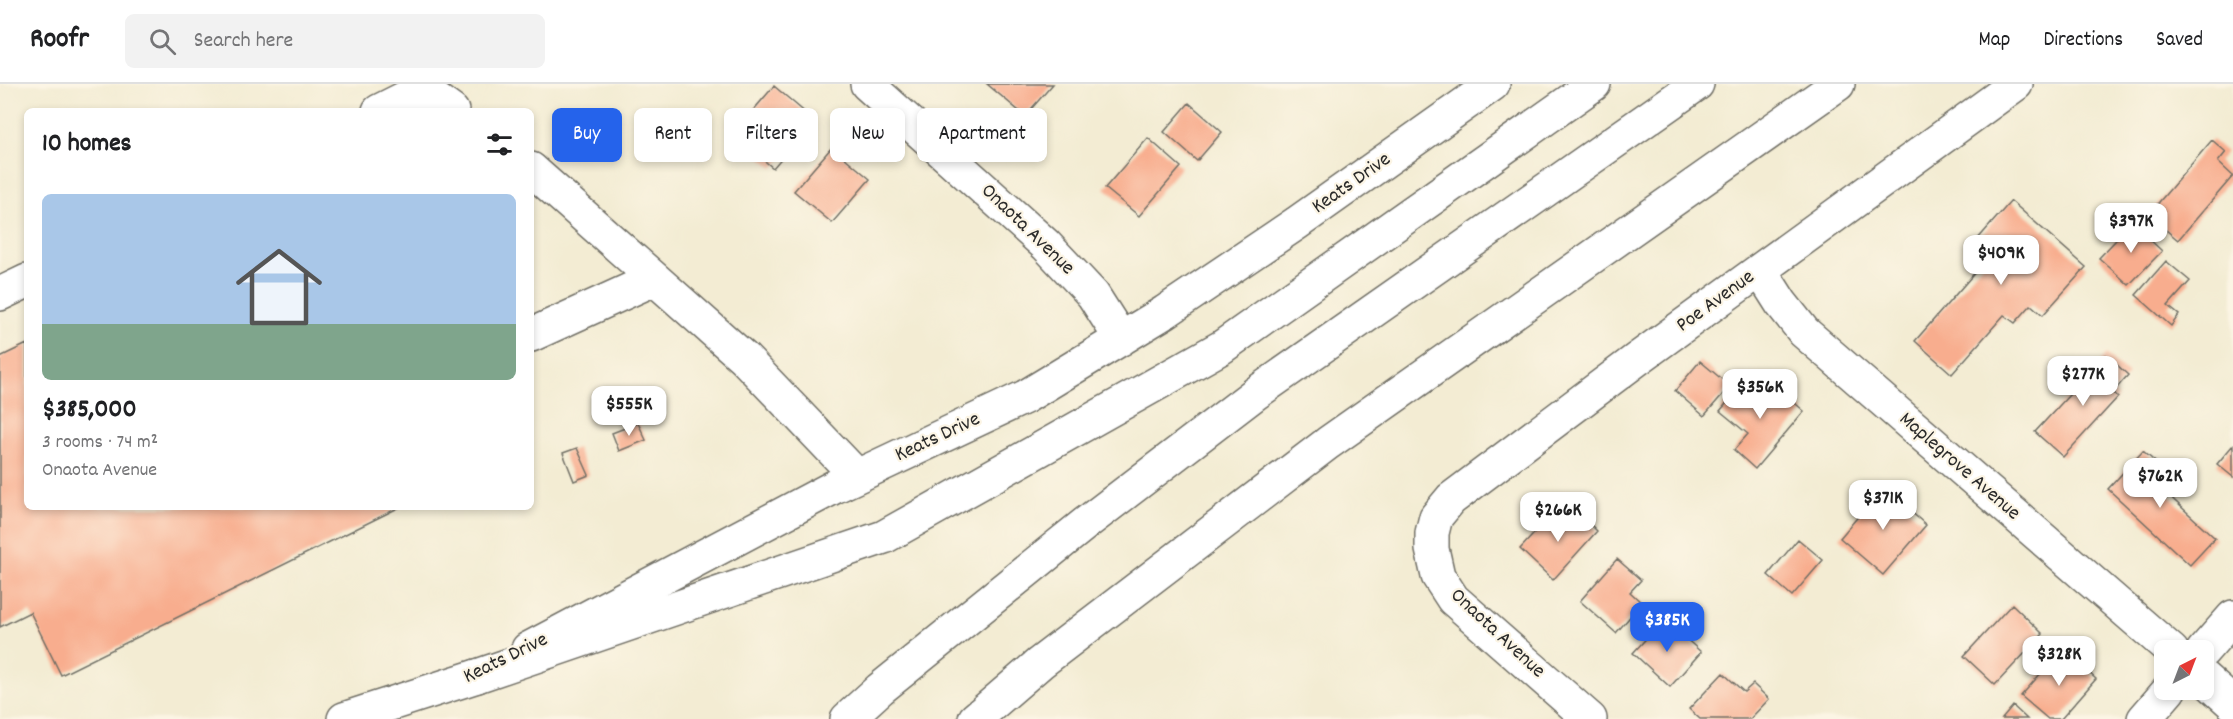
<!DOCTYPE html>
<html lang="en">
<head>
<meta charset="utf-8">
<style>
	:root { --surface:#fff; --page:#f2f2f2; --text:#202124; --muted:#757577; --line:#e0e0e0; --accent:#2563eb }
	body { margin:0; font-family:Dekko,sans-serif; background:var(--page); color:var(--text); height:100vh; display:flex; flex-direction:column; font-size:22px; white-space:nowrap }
	* { box-sizing:border-box; margin:0 }
	p { font-size:20px; color:var(--muted) }
	.icon { flex:none; width:33px; height:33px; fill:none; stroke:currentColor; stroke-width:2; stroke-linecap:round; stroke-linejoin:round }
	.map { position:relative; flex:1; overflow:hidden }
	.side { position:absolute; left:24px; top:24px; width:510px; height:402px; display:flex; flex-direction:column; background:var(--surface); border-radius:9px; box-shadow:0 3px 9px #0003 }
	.side>* { flex:none }
	.banner { position:absolute; left:552px; top:24px; width:570px; height:54px; display:flex; gap:12px }
	.needle { width:39px; rotate:42deg }
	.controls { position:absolute; left:2154px; top:556px; display:grid; gap:12px }
	.controls a { display:grid; place-items:center; width:60px; height:60px; border-radius:9px; background:var(--surface); box-shadow:0 3px 9px #0003; font-size:30px }
	.price { position:absolute; translate:-50% -51px; padding:0 14px; border-radius:12px; background:#fff; color:#222; font-size:20px; line-height:39px; filter:drop-shadow(0 2px 3px #0008) }
	.price::after { content:''; position:absolute; left:50%; top:36px; width:18px; height:14px; margin-left:-9px; background:inherit; clip-path:polygon(0 0,100% 0,50% 100%) }
	.price.on { background:var(--accent); color:#fff }
	ul { padding:0; list-style:none }
	li { display:grid; align-content:center; gap:12px; height:318px; padding:0 18px }
	li span { display:grid; place-items:center; height:186px; border-radius:9px; color:#555 }
	li>.icon { margin-inline-start:auto }
	span .icon { width:108px; height:108px; fill:#fffc; stroke-width:1 }
	li b { font-size:26px }
	h2 { display:flex; justify-content:space-between; align-items:center; height:72px; padding:0 18px; font-size:26px }
	.pill { padding:0 21px; border-radius:9px; background:var(--surface); box-shadow:0 3px 9px #0003; font-size:21px; line-height:54px }
	.pill.on { background:var(--accent); color:#fff }
	header { display:flex; align-items:center; gap:36px; box-sizing:border-box; height:84px; padding:0 30px; background:var(--surface); border-bottom:2px solid var(--line) }
	header strong { font-size:28px }
	nav { display:flex; gap:33px; margin-inline-start:auto; font-size:21px }
	.search { width:420px; height:54px; background:var(--page); display:flex; align-items:center; gap:15px; box-sizing:border-box; padding:0 21px; border-radius:9px; color:var(--muted); font-size:22px }
	.map>svg:first-child { display:block }
	.building { fill:#f8ad8e }
	.lines { fill:none; stroke-linecap:round; stroke-linejoin:round }
	.minor-casing { stroke:#716f66; stroke-width:36 }
	.major-casing { stroke:#716f66; stroke-width:36 }
	.highway-casing { stroke:#716f66; stroke-width:36 }
	.minor { stroke:#fff; stroke-width:33 }
	.major { stroke:#fff; stroke-width:33 }
	.highway { stroke:#fff; stroke-width:33 }
	.labels { text-anchor:middle; dominant-baseline:central; stroke-width:4.5; stroke-linejoin:round; paint-order:stroke }
	.street-label { font-size:21px; fill:#2b2b2b; stroke:#fcf5e5 }
</style>
</head>
<body>
<header>
<strong>Roofr</strong>
<div class="search"><svg class="icon" aria-label="search" viewBox="0 0 24 24"><circle cx="10" cy="10" r="6"/><path d="M15 15l6 6"/></svg>Search here</div>
<nav><a>Map</a><a>Directions</a><a>Saved</a></nav>
</header>
<div class="map">
<svg width="2233" height="635" viewBox="0 0 2233 635">
	<rect width="100%" height="100%" fill="#fcf5e5"/>
	<filter id="ink" filterUnits="userSpaceOnUse"><feTurbulence type="fractalNoise" baseFrequency=".0167" numOctaves="2"/><feDisplacementMap in="SourceGraphic" scale="12" xChannelSelector="R" yChannelSelector="G"/><feConvolveMatrix kernelMatrix="1 2 1 2 8 2 1 2 1" color-interpolation-filters="sRGB"/></filter>
	<filter id="wash" filterUnits="userSpaceOnUse"><feTurbulence type="fractalNoise" baseFrequency=".008" numOctaves="4" result="noise"/><feDisplacementMap in="SourceGraphic" scale="24" xChannelSelector="R" yChannelSelector="G"/><feGaussianBlur stdDeviation="1.35" result="paint"/><feColorMatrix in="noise" values="0 0 0 0 0 0 0 0 0 0 0 0 0 0 0 0 0 1.4 0 .05"/><feComposite in="paint" operator="in"/></filter>
	<g filter="url(#wash)">
		<rect width="100%" height="100%" fill="#f3ecd3"/>
		<g id="blocks">
			<path class="building" d="M987 0H1053L1025 32Z
				M774 2 814 36 773 84 733 50Z
				M1189 19 1222 48 1197 77 1164 48Z
				M1148 54 1181 83 1139 132 1105 104Z
				M2212 56 2226 68 2218 78 2233 92 2178 156 2148 131Z
				M832 63 870 95 832 139 794 107Z
				M2011 117 2086 183 2043 231 2031 221 2015 239 2004 231 1952 290 1915 257 1985 177 1970 164Z
				M2132 139 2162 167 2129 201 2099 174Z
				M2166 177 2190 197 2168 222 2179 231 2171 242 2136 211Z
				M27 260V423H400L61 591 30 528 0 543V273Z
				M2106 271 2128 291 2113 308 2118 313 2063 373 2035 348Z
				M1700 277 1730 302 1704 332 1675 307Z
				M1749 293 1774 314 1781 307 1804 327 1755 385 1734 366 1748 350 1720 327Z
				M638 339 646 356 619 367 612 349Z
				M2233 361V393L2217 380Z
				M577 364 589 391 574 397 563 369Z
				M2143 367 2162 384 2151 395 2215 454 2190 481 2108 405Z
				M1883 403 1926 441 1883 491 1840 454Z
				M1554 428 1569 442 1580 430 1597 447 1553 496 1520 465Z
				M1798 455 1823 476 1792 512 1768 491Z
				M1617 475 1641 496 1630 508 1642 519 1616 549 1580 517Z
				M2012 520 2043 550 1995 601 1964 572Z
				M1664 535 1701 568 1670 603 1633 569Z
				M2062 565 2096 595 2061 635H2048L2021 612Z
				M1723 589 1744 608 1753 600 1769 615 1750 635H1700L1689 625Z
				M2013 622 2027 635H2002Z"/>
		</g>
	</g>
	<g filter="url(#ink)">
		<use href="#blocks" fill-opacity="0" stroke="#716f66" stroke-width="1.5"/>
		<g class="lines">
			<defs>
				<path id="minor" d="M867 0 1046 161 1093 211 1121 255
					M379 27 407 13 430 11 452 27
					M531 85 744 274 857 392
					M1760 186 1781 219 1804 248 2172 567
					M0 210 27 197
					M531 251 654 195
					M528 565 834 403 1025 313 1165 228 1297 139 1493 0
					M2203 567 2233 533
					M2204 594 2233 620
					M1590 635 1453 515 1438 492 1432 465V449L1436 433 1451 415 1636 276 2016 0
					M2144 635 2169 606"/>
				<path id="major" d="M344 635 477 592"/>
				<path id="highway" d="M477 592 884 453 1222 263 1594 0
					M847 635 880 605 1086 439 1256 309 1697 0
					M975 635 1040 579 1328 359 1838 0"/>
			</defs>
			<use href="#minor" class="minor-casing"/>
			<use href="#major" class="major-casing"/>
			<use href="#highway" class="highway-casing"/>
			<use href="#minor" class="minor"/>
			<use href="#major" class="major"/>
			<use href="#highway" class="highway"/>
		</g>
	</g>
	<g class="labels">
		<g class="street-label">
			<text transform="translate(1352 100) rotate(-35)">Keats Drive</text>
			<text transform="translate(1027 146) rotate(44)">Onaota Avenue</text>
			<text transform="translate(1716 218) rotate(-36)">Poe Avenue</text>
			<text transform="translate(938 354) rotate(-25)">Keats Drive</text>
			<text transform="translate(1959 383) rotate(41)">Maplegrove Avenue</text>
			<text transform="translate(1497 550) rotate(43)">Onaota Avenue</text>
			<text transform="translate(506 575) rotate(-26)">Keats Drive</text>
		</g>
	</g>
</svg>
<div class="controls">
<a><svg class="needle" viewBox="-14 -14 28 28"><path d="M0-13l5 13h-10z" fill="#e53935"/><path d="M0 13l5-13h-10z" fill="#757577"/></svg></a>
</div>
<b class="price" style="left:2131px;top:170px">$397K</b>
<b class="price" style="left:2001px;top:202px">$409K</b>
<b class="price" style="left:2083px;top:323px">$277K</b>
<b class="price" style="left:1760px;top:336px">$356K</b>
<b class="price" style="left:629px;top:353px">$555K</b>
<b class="price" style="left:2160px;top:425px">$762K</b>
<b class="price" style="left:1883px;top:447px">$371K</b>
<b class="price" style="left:1558px;top:459px">$266K</b>
<b class="price on" style="left:1667px;top:569px">$385K</b>
<b class="price" style="left:2059px;top:603px">$328K</b>
<div class="banner">
<a class="pill on">Buy</a>
<a class="pill">Rent</a>
<a class="pill">Filters</a>
<a class="pill">New</a>
<a class="pill">Apartment</a>
</div>
<section class="side">
<h2>10 homes<svg class="icon" aria-label="filters" viewBox="0 0 24 24"><path d="M4 7h16M4 17h16"/><circle cx="9" cy="7" r="2"/><circle cx="15" cy="17" r="2"/></svg></h2>
<ul>
<li><span style="background:linear-gradient(#a9c7e8 70%,#7fa58c 0)"><svg class="icon" aria-label="home" viewBox="0 0 24 24"><path d="M3 11l9-7 9 7M6 9v11h12V9"/></svg></span><div><b>$385,000</b><p>3 rooms · 74 m²</p><p>Onaota Avenue</p></div></li>
</ul>
</section>
</div>
</body>
</html>
